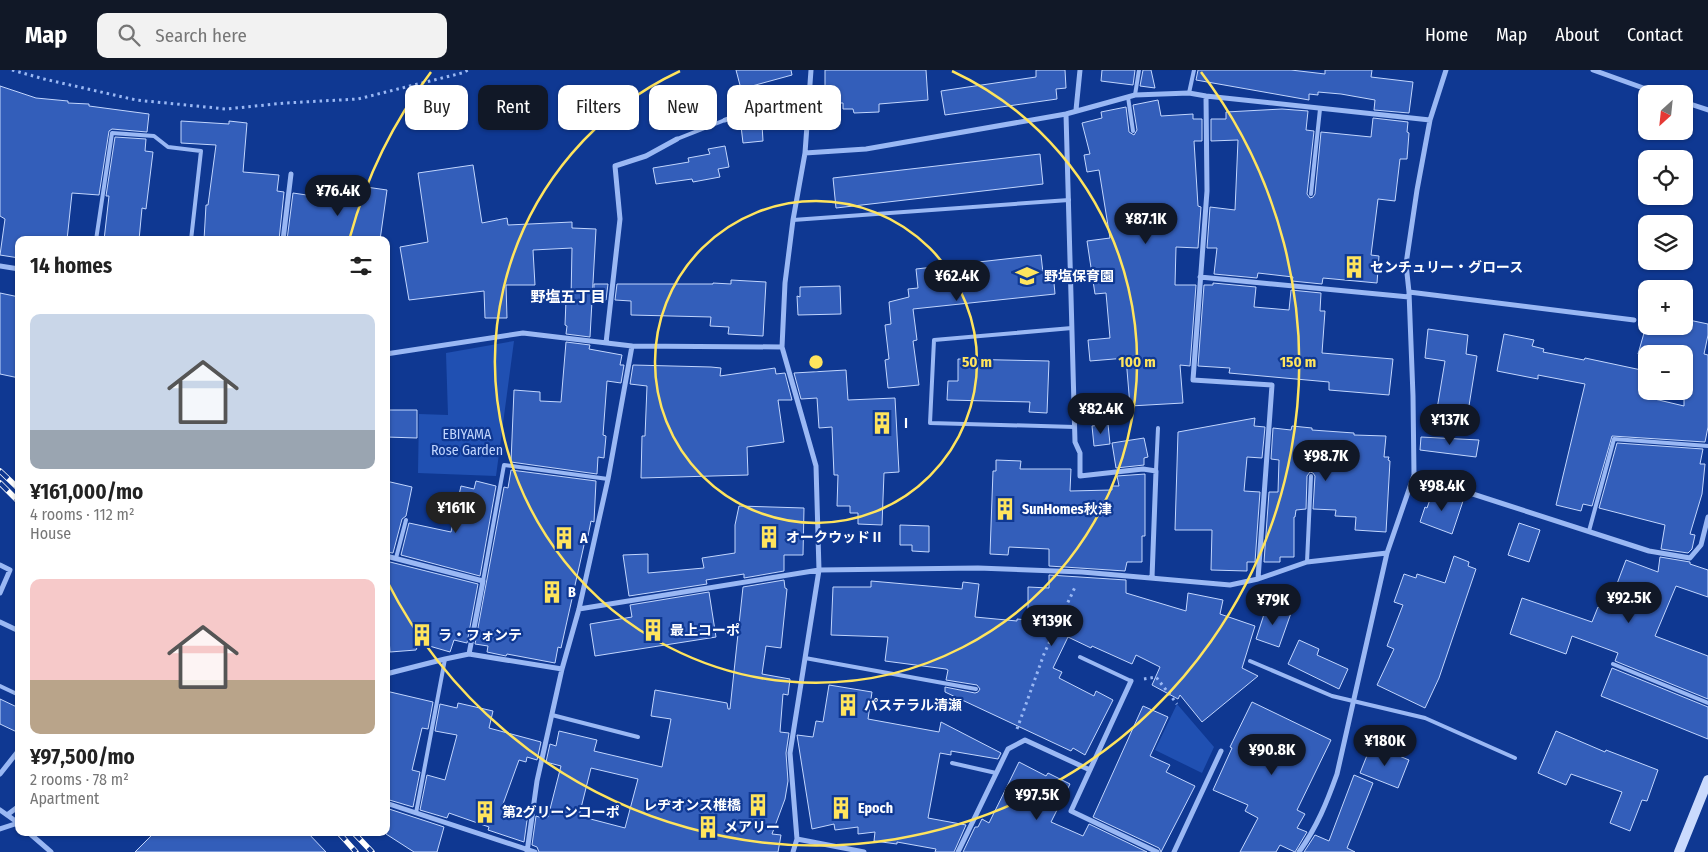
<!DOCTYPE html>
<html lang="en">
<head>
<meta charset="utf-8">
<style>
	:root { --surface:#fff; --page:#f2f2f2; --text:#222; --muted:#767676; --accent:#111827 }
	body { margin:0; font-family:"Fira Sans Condensed","Noto Sans JP",sans-serif; background:var(--page); color:var(--text); height:100vh; display:flex; flex-direction:column; font-size:19px; white-space:nowrap }
	* { box-sizing:border-box; margin:0 }
	p { font-size:16px; color:var(--muted) }
	.icon { flex:none; width:28px; height:28px; fill:none; stroke:currentColor; stroke-width:2; stroke-linecap:round; stroke-linejoin:round }
	.map { position:relative; flex:1; overflow:hidden }
	.drawer { position:absolute; left:15px; top:166px; width:375px; height:600px; display:flex; flex-direction:column; background:var(--surface); border-radius:10px; box-shadow:0 1px 4px #0004 }
	.drawer>* { flex:none }
	.hud { position:absolute; left:405px; top:15px; width:475px; height:45px; display:flex; gap:10px }
	.needle { width:32px; rotate:207deg }
	.controls { position:absolute; left:1638px; top:15px; display:grid; gap:10px }
	.controls a { display:grid; place-items:center; width:55px; height:55px; border-radius:10px; background:var(--surface); box-shadow:0 1px 4px #0004; font-size:25px }
	.price { position:absolute; translate:-50% -42px; padding:0 11px; border-radius:18px; background:var(--accent); color:#fff; font-size:16px; line-height:32px; filter:drop-shadow(0 1px 2px #0008) }
	.price::after { content:''; position:absolute; left:50%; top:30px; width:15px; height:11px; margin-left:-8px; background:inherit; clip-path:polygon(0 0,100% 0,50% 100%) }
	.price.active { background:#222; color:#fff }
	ul { padding:0; list-style:none }
	li { display:grid; align-content:center; gap:10px; height:265px; padding:0 15px }
	li span { display:grid; place-items:center; height:155px; border-radius:10px; color:#555 }
	li>.icon { margin-inline-start:auto }
	span .icon { width:90px; height:90px; fill:#fffc; stroke-width:1 }
	li b { font-size:21px }
	h2 { display:flex; justify-content:space-between; align-items:center; height:60px; padding:0 15px; font-size:21px }
	.pill { padding:0 18px; border-radius:10px; background:var(--surface); box-shadow:0 1px 4px #0004; font-size:18px; line-height:45px }
	.pill.active { background:var(--accent); color:#fff }
	header { display:flex; align-items:center; gap:30px; box-sizing:border-box; height:70px; padding:0 25px; background:var(--accent); color:#fff }
	header strong { font-size:24px }
	nav { display:flex; gap:28px; margin-inline-start:auto; font-size:18px }
	.search { width:350px; height:45px; background:var(--page); display:flex; align-items:center; gap:12px; box-sizing:border-box; padding:0 18px; border-radius:10px; color:var(--muted); font-size:19px }
	.map>svg:first-child { display:block }
	.green { fill:#2050b2 }
	.building { fill:#335eba; stroke:#c2d6fe; fill-rule:evenodd }
	.lines { fill:none; stroke-linecap:round; stroke-linejoin:round }
	.path { stroke:#9ab8f4; stroke-width:3; stroke-dasharray:2.5 4; stroke-linecap:butt }
	.service { stroke:#9ab8f4; stroke-width:4 }
	.minor { stroke:#9ab8f4; stroke-width:5 }
	.secondary { stroke:#cadafd; stroke-width:10 }
	.rail-casing { stroke:#fff; stroke-width:5.5 }
	.rail { stroke:#0f3892; stroke-width:4; stroke-dasharray:11; stroke-linecap:butt }
	.ring { fill:none; stroke:#ffe45d; stroke-width:2.5 }
	.labels { text-anchor:middle; dominant-baseline:central; stroke-width:4.5; stroke-linejoin:round; paint-order:stroke }
	.poi-label { font-size:14px; font-weight:bold; fill:#fff; stroke:#0f3892; text-anchor:start }
	.park-label { font-size:14px; fill:#c2d6fe; stroke:#0f3892 }
	.neighbourhood-label { font-size:15px; font-weight:bold; fill:#fff; stroke:#0f3892 }
	.centre { fill:#ffe45d; stroke:#0f3892; stroke-width:2.5 }
	.ring-label { font-size:15px; text-anchor:middle; font-weight:bold; fill:#ffe45d; stroke:#0f3892; stroke-width:4.5; stroke-linejoin:round; paint-order:stroke }
</style>
</head>
<body>
<header>
<strong>Map</strong>
<div class="search"><svg class="icon" aria-label="search" viewBox="0 0 24 24"><circle cx="10" cy="10" r="6"/><path d="M15 15l6 6"/></svg>Search here</div>
<nav><a>Home</a><a>Map</a><a>About</a><a>Contact</a></nav>
</header>
<div class="map">
<svg width="1708" height="782" viewBox="0 0 1708 782">
	<rect width="100%" height="100%" fill="#0f3892"/>
	<path class="green" d="M514 271 496 406 418 403 419 344 448 345 446 283Z
		M1177 634 1214 677 1202 703 1155 680Z"/>
	<path class="building" d="M736 0H791L792 5 741 19Z
		M825 0H926L928 30 879 34V42L854 43 853 39H843V33H825Z
		M1036 0H1065L1066 18 1056 19 1057 29 945 45 941 21 1036 7Z
		M1102 0H1135L1133 15 1101 11Z
		M1143 0H1151L1155 18 1140 16Z
		M1198 0H1291L1325 4V0H1372L1371 7 1413 12 1409 43 1374 40 1375 30 1341 24 1318 22V25L1309 24V30L1196 10Z
		M0 16 36 28 68 31V33L89 34V36L149 44 147 62 112 59 109 61 99 125 72 123 67 170H19V188L0 185 5 149 0 146Z
		M1158 30 1161 46 1193 44V49H1202V71H1194L1198 136 1201 137 1198 178 1176 177 1175 215H1196L1190 296 1180 295 1183 333 1130 336 1126 288 1090 291 1088 270 1110 268 1106 223 1095 224 1087 171 1110 168 1099 100 1087 102 1084 85 1090 84 1082 53 1102 48 1101 42 1126 37 1129 62 1134 65 1137 60 1133 35Z
		M1282 39 1308 41 1306 60 1314 61 1307 124 1310 128 1313 127 1315 124 1321 62 1371 67 1373 48 1408 52 1407 62 1409 63 1407 89H1400L1395 131 1378 129 1371 185 1379 186 1377 213 1323 208 1322 214 1292 211 1293 207 1258 203 1257 208 1214 204 1217 178H1207L1210 137 1235 140 1238 70 1211 71V49H1226V42Z
		M181 51 229 54V51L247 53 243 102 279 105 277 121 284 122 279 170H204L206 135H208L216 75 181 73Z
		M762 54 763 71 743 73 741 56Z
		M115 67 146 69 145 81 153 82 146 139 142 138 139 170H104L109 126H106Z
		M725 76 729 97 718 99 720 107 693 112 692 109 656 114 653 98 689 92 688 88 710 84 708 79Z
		M1040 84 1043 114 836 138 833 108Z
		M473 95 482 153 507 148 508 155 572 152V158L596 159 590 267 566 264 567 256 565 255 566 230H571L572 178 533 180 535 215H506L507 248H485L484 221 409 230 400 177 428 172 418 103Z
		M366 117 387 120 380 170H287L293 123 334 129 335 121 365 125Z
		M1041 185 1043 203 1053 202 1055 224 913 239 917 270 913 271 919 315 888 318 885 290 889 289 885 255 891 254 889 232 909 227 908 219 918 218 916 199Z
		M731 210 766 212 763 266 728 264 729 257 710 256 711 247 631 245V231L615 230 617 214H713V213L731 214Z
		M1213 213 1256 217 1254 237 1289 240 1291 220 1321 223 1320 241H1325L1322 283 1393 289 1389 325 1329 320V312L1229 303 1230 298 1198 296 1204 215H1213Z
		M594 214H608L606 230 594 229Z
		M840 216 841 244 798 245 797 226 800 227V217Z
		M0 223 19 227V308L0 304Z
		M1684 249 1708 254V265L1704 284 1708 285V357L1705 372 1612 366 1592 436 1583 434 1581 441 1556 435 1585 314 1538 305V309L1497 301 1504 264 1534 270 1532 276 1544 279 1543 282 1584 290 1585 288 1646 301V327L1684 336V284H1638L1646 256H1684Z
		M1428 259 1468 265 1466 284 1477 286 1468 342 1437 339 1445 291 1425 288Z
		M566 272 590 275 589 279 622 285 620 295H624L621 313 607 311 603 365 606 366 604 388 598 387 597 404 511 392 514 320 540 322V331L561 332Z
		M958 289 1049 291 1047 343 1029 342 1030 332 947 330 948 311H958Z
		M633 295 711 297 721 298 720 306 775 298 776 304 785 303 792 330H778L784 372 747 377 748 405 641 408 642 366H645L647 316 630 314Z
		M846 300 848 330 895 328 899 402 884 403 882 455 858 454V443H850V436H837L838 405H834L832 357 819 358 817 328 801 329 794 303Z
		M386 340H417V368L386 367Z
		M1255 348 1254 356 1265 357 1262 388 1247 387 1244 421 1260 422 1255 492H1247V501L1211 500 1212 460H1175L1178 362Z
		M1108 354 1110 374 1094 376 1092 356Z
		M1292 356 1312 358V360L1354 363V365L1386 366 1384 387H1389L1388 390 1390 391 1386 462 1355 460 1356 447 1335 446 1336 440 1313 439 1315 406 1313 403 1310 402 1307 406 1306 439 1296 440 1295 447H1294V487H1280V492H1264L1269 422H1278L1279 390 1271 389 1273 358 1291 360Z
		M1421 367 1479 370 1476 387 1420 380Z
		M1144 368 1148 387 1144 388V395L1116 398 1112 373Z
		M1617 373 1703 379 1700 394H1705L1702 424 1690 464 1695 465 1692 479 1688 483 1661 479 1665 455 1599 438Z
		M996 390 1021 391 1020 399H1071L1070 421 1112 420V416H1119L1117 406 1145 404V466H1142V492H1127L1125 501 1049 496V479L1009 477 1008 485 990 484 993 401H996Z
		M511 400 596 411 594 452 591 451 588 466H586L561 578 558 577 555 593 507 584 506 586 487 582 488 576 475 574 504 417 508 418Z
		M386 411 412 417 406 446 402 449 393 483 386 482Z
		M476 411 496 416 480 506 401 485 409 453 451 462 461 416 474 419Z
		M1433 421 1463 431 1452 464 1420 452 1425 437 1427 438Z
		M739 436 804 438 803 485H784V501L744 508V504L706 510 707 514 629 526 623 485 648 484V503L704 498 702 488 735 483V455Z
		M1519 453 1540 460 1529 492 1508 485Z
		M900 455 929 456V482L912 481V475H900Z
		M1454 486 1469 492 1468 496 1476 499 1439 608 1425 638 1377 615 1394 579 1387 576 1403 535 1394 532 1404 504 1416 508 1417 504 1445 513Z
		M1660 487 1690 492V494L1708 500V527L1676 516 1655 566 1708 586V629L1615 591 1618 583 1572 566 1566 584 1510 564 1522 528 1592 552 1598 537 1607 540 1626 490 1658 502Z
		M386 491 478 514 467 573 454 570 450 582 419 573 416 580 390 582 386 529Z
		M1049 505 1126 510V523L1186 541 1188 523 1223 530 1220 544 1255 556 1242 598 1258 606 1202 652 1180 625 1178 629 1152 615 1160 597 1136 585 1132 594 1092 576 1091 578 1068 567 1053 598 1062 602 1059 608 1094 626 1096 621 1113 630 1085 685 1073 678 1071 681 945 622V617L975 623 978 622 980 619 977 615 946 610 948 600 946 599 885 591 888 567 831 565 833 517H871V511L962 519 963 512 979 514 975 547 1017 551V549L1028 550V517L1049 518Z
		M784 510 785 518 787 519 781 578 766 576 762 604 790 609 788 625 783 624 780 662 789 663 786 683 788 711 785 729 772 764 781 765 778 782H539L537 777 532 775 536 746 542 748 543 746 548 747 561 696 546 692 550 674 556 676 559 661 597 670 594 681 662 697 671 649 651 646 655 620 727 633 728 639H730L743 517ZM591 698 638 709 625 758 579 746Z
		M709 522 716 567 595 586 590 554 632 547 630 535Z
		M1267 535 1291 543 1279 577 1256 569Z
		M1299 570 1319 579 1317 585 1348 599 1339 619 1288 594Z
		M1612 598 1708 637V669L1601 626Z
		M829 615 872 622 868 649 939 662 941 652 1001 683 998 689 951 681V685L940 683 928 748 966 755 954 782H935L936 779 897 772V774L874 771 875 762 858 764V757L835 760 834 754 812 759 797 665 813 667 816 651 823 652Z
		M386 621 433 632 428 659 422 658 412 700 420 702 413 737 386 729Z
		M0 629 19 638V663L0 654Z
		M1252 632 1331 670 1297 740 1305 744 1297 758 1307 762 1295 782 1280 775 1276 782H1240L1258 748 1245 741 1248 735 1213 720 1232 678 1230 677Z
		M458 633 493 641 489 658 541 672 537 690 527 687 526 692 519 690 503 734 528 743 524 772 488 760 489 757 449 743 447 748 420 740 427 705 445 710 457 665 435 661 440 634 457 638Z
		M1143 636 1168 647 1150 686 1170 695 1166 702 1195 716 1161 782 1159 778 1093 747Z
		M1556 661 1605 682 1606 680 1658 700 1647 731 1642 730 1630 761 1610 753 1622 722 1571 704 1566 715 1538 703Z
		M1370 678 1390 686 1392 683 1409 690 1398 718 1360 703Z
		M1019 692 1046 706 1048 703 1070 714 1051 752 1083 766 1089 754 1147 782H963L975 757H978L982 749 989 753Z
		M1354 705 1373 713 1347 778 1355 782H1304L1315 765 1329 771Z
		M386 738 444 757 437 782H414L386 764Z
		M155 762H307L326 782H135Z"/>
	<g class="lines">
		<path class="path" d="M12 0 44 9 136 30 226 39 285 33 358 29 462 3 468 0
			M1144 609 1156 607 1177 634
			M1017 659 1044 584 1076 515"/>
		<path class="service" d="M1189 23 1194 0
			M1135 25 1139 0
			M1128 27 1133 61
			M677 69 725 50
			M1311 124 1320 39
			M793 150 1069 130
			M96 170 112 63 154 66 168 77 201 81 191 170
			M1072 258 934 270 930 353 1075 357
			M1156 401 1158 358
			M1589 461 1614 369 1708 376
			M396 488 406 450
			M1307 492 1311 406
			M483 511 504 395 608 409
			M1080 587 1131 611
			M805 588 976 619
			M1250 591 1332 626 1425 648 1515 688
			M1613 594 1708 633
			M0 616 19 625
			M552 645 638 667
			M952 693 996 703
			M416 743 445 589"/>
		<path class="minor" d="M1593 0 1660 24
			M1206 26 1207 121 1193 310 1272 315 1258 509
			M1684 32 1708 40
			M1076 40 1080 0
			M1066 44 1075 372 1080 383V406L1143 399 1156 401 1152 508
			M725 50 810 21
			M805 83 866 79 1066 44 1135 25 1189 23 1206 26 1430 50
			M283 170 291 104
			M0 196 19 199
			M1200 207 1409 227
			M1409 222 1634 250
			M606 273 620 149 615 96 646 86 677 69
			M386 284 523 263 632 276 782 277
			M1414 405 1649 481 1690 488 1701 475 1708 447
			M386 486 483 511 469 584
			M0 495 10 500 0 523
			M579 539 819 500 978 498 1082 502 1230 515 1258 509 1307 492 1387 483
			M0 552 19 561
			M386 604 445 589 469 584 562 599
			M1131 611 1071 741 1157 782
			M0 704 19 680
			M386 733 535 782
			M0 740 17 752
			M7 745 19 736
			M0 759 18 753
			M28 762 51 782
			M797 769 864 782
			M527 782 537 711 562 599 579 539 608 409 632 276
			M793 782 797 769 790 683 819 500 816 396 782 277 785 213 793 150 805 83 811 0
			M958 782 1008 679 1025 670 1090 700
			M1174 782 1221 681
			M1299 782C1317 757 1327 732 1337 704L1387 483 1414 405 1413 326 1409 222 1406 194 1417 120 1430 50 1446 0"/>
		<path class="secondary" d="M1679 782 1708 710"/>
		<defs>
			<path id="rail" d="M0 401 19 419
				M0 413 19 432
				M338 762 356 782
				M353 762 372 782"/>
		</defs>
		<use href="#rail" class="rail-casing"/>
		<use href="#rail" class="rail"/>
	</g>
	<g class="ring">
		<circle cx="816" cy="292" r="161"/>
		<path d="M952 1A321 321 0 1 1 680 1"/>
		<path d="M350 167A482 482 0 0 1 431 2M1201 2A482 482 0 1 1 387 511"/>
	</g>
	<defs>
		<symbol id="building-bare" viewBox="-9 -9 18 18"><path d="M-4-6H4V6H1V3H-1V6H-4ZM-2.5-4.3h1.7v1.8h-1.7ZM.8-4.3h1.7v1.8H.8ZM-2.5-1h1.7V.8h-1.7ZM.8-1h1.7V.8H.8Z" fill="#ffe45d" stroke="#0f3892" stroke-width="2.5" paint-order="stroke"/></symbol>
		<symbol id="school-bare" viewBox="-9 -9 18 18"><path d="M0-5L7-2L0 1L-7-2ZM-4 1L0 2.5L4 1V4Q0 6-4 4Z" fill="#ffe45d" stroke="#0f3892" stroke-width="2.5" paint-order="stroke"/></symbol>
	</defs>
	<g fill-rule="evenodd">
		<use href="#building-bare" x="1338" y="181" width="32" height="32"/>
		<use href="#school-bare" x="1011" y="190" width="32" height="32"/>
		<use href="#building-bare" x="866" y="337" width="32" height="32"/>
		<use href="#building-bare" x="989" y="423" width="32" height="32"/>
		<use href="#building-bare" x="753" y="451" width="32" height="32"/>
		<use href="#building-bare" x="548" y="452" width="32" height="32"/>
		<use href="#building-bare" x="536" y="506" width="32" height="32"/>
		<use href="#building-bare" x="637" y="544" width="32" height="32"/>
		<use href="#building-bare" x="406" y="549" width="32" height="32"/>
		<use href="#building-bare" x="832" y="619" width="32" height="32"/>
		<use href="#building-bare" x="742" y="719" width="32" height="32"/>
		<use href="#building-bare" x="825" y="722" width="32" height="32"/>
		<use href="#building-bare" x="469" y="726" width="32" height="32"/>
		<use href="#building-bare" x="692" y="741" width="32" height="32"/>
	</g>
	<g class="labels">
		<g class="poi-label">
			<text x="1370" y="197">センチュリー・グロース</text>
			<text x="1044" y="206">野塩保育園</text>
			<text x="899" y="353">Ⅰ</text>
			<text x="1022" y="439">SunHomes秋津</text>
			<text x="786" y="467">オークウッドⅡ</text>
			<text x="580" y="468">A</text>
			<text x="568" y="522">B</text>
			<text x="670" y="560">最上コーポ</text>
			<text x="438" y="565">ラ・フォンテ</text>
			<text x="864" y="635">パステラル清瀬</text>
			<text x="741" y="735" text-anchor="end">レヂオンス椎橋</text>
			<text x="858" y="738">Epoch</text>
			<text x="502" y="742">第2グリーンコーポ</text>
			<text x="724" y="757">メアリー</text>
		</g>
		<g class="park-label">
			<text x="467" y="364">EBIYAMA<tspan x="467" dy="16">Rose Garden</tspan></text>
		</g>
		<g class="neighbourhood-label">
			<text x="568" y="227">野塩五丁目</text>
		</g>
	</g>
	<circle cx="816" cy="292" r="8" class="centre"/>
	<g class="ring-label">
		<text x="977" y="297">50 m</text>
		<text x="1137" y="297">100 m</text>
		<text x="1298" y="297">150 m</text>
	</g>
</svg>
<div class="controls">
<a><svg class="needle" viewBox="-14 -14 28 28"><path d="M0-13l5 13h-10z" fill="#e53935"/><path d="M0 13l5-13h-10z" fill="#767676"/></svg></a>
<a><svg class="icon" aria-label="locate" viewBox="0 0 24 24"><circle cx="12" cy="12" r="6"/><path d="M12 2v4M12 18v4M2 12h4M18 12h4"/></svg></a>
<a><svg class="icon" aria-label="layers" viewBox="0 0 24 24"><path d="M12 4l9 5-9 5-9-5zM3 14l9 5 9-5"/></svg></a>
<a>+</a>
<a>−</a>
</div>
<b class="price" style="left:338px;top:147px">¥76.4K</b>
<b class="price" style="left:1146px;top:175px">¥87.1K</b>
<b class="price" style="left:957px;top:232px">¥62.4K</b>
<b class="price" style="left:1101px;top:365px">¥82.4K</b>
<b class="price" style="left:1450px;top:376px">¥137K</b>
<b class="price" style="left:1326px;top:412px">¥98.7K</b>
<b class="price" style="left:1442px;top:442px">¥98.4K</b>
<b class="price active" style="left:456px;top:464px">¥161K</b>
<b class="price" style="left:1629px;top:554px">¥92.5K</b>
<b class="price" style="left:1273px;top:556px">¥79K</b>
<b class="price" style="left:1052px;top:577px">¥139K</b>
<b class="price" style="left:1385px;top:697px">¥180K</b>
<b class="price" style="left:1272px;top:706px">¥90.8K</b>
<b class="price" style="left:1037px;top:751px">¥97.5K</b>
<div class="hud">
<a class="pill">Buy</a>
<a class="pill active">Rent</a>
<a class="pill">Filters</a>
<a class="pill">New</a>
<a class="pill">Apartment</a>
</div>
<section class="drawer">
<h2>14 homes<svg class="icon" aria-label="filters" viewBox="0 0 24 24"><path d="M4 7h16M4 17h16"/><circle cx="9" cy="7" r="2"/><circle cx="15" cy="17" r="2"/></svg></h2>
<ul>
<li><span style="background:linear-gradient(#c9d6e8 75%,#9aa5b1 0)"><svg class="icon" aria-label="home" viewBox="0 0 24 24"><path d="M3 11l9-7 9 7M6 9v11h12V9"/></svg></span><div><b>¥161,000/mo</b><p>4 rooms · 112 m²</p><p>House</p></div></li>
<li><span style="background:linear-gradient(#f6c9c9 65%,#b9a48a 0)"><svg class="icon" aria-label="home" viewBox="0 0 24 24"><path d="M3 11l9-7 9 7M6 9v11h12V9"/></svg></span><div><b>¥97,500/mo</b><p>2 rooms · 78 m²</p><p>Apartment</p></div></li>
</ul>
</section>
</div>
</body>
</html>
